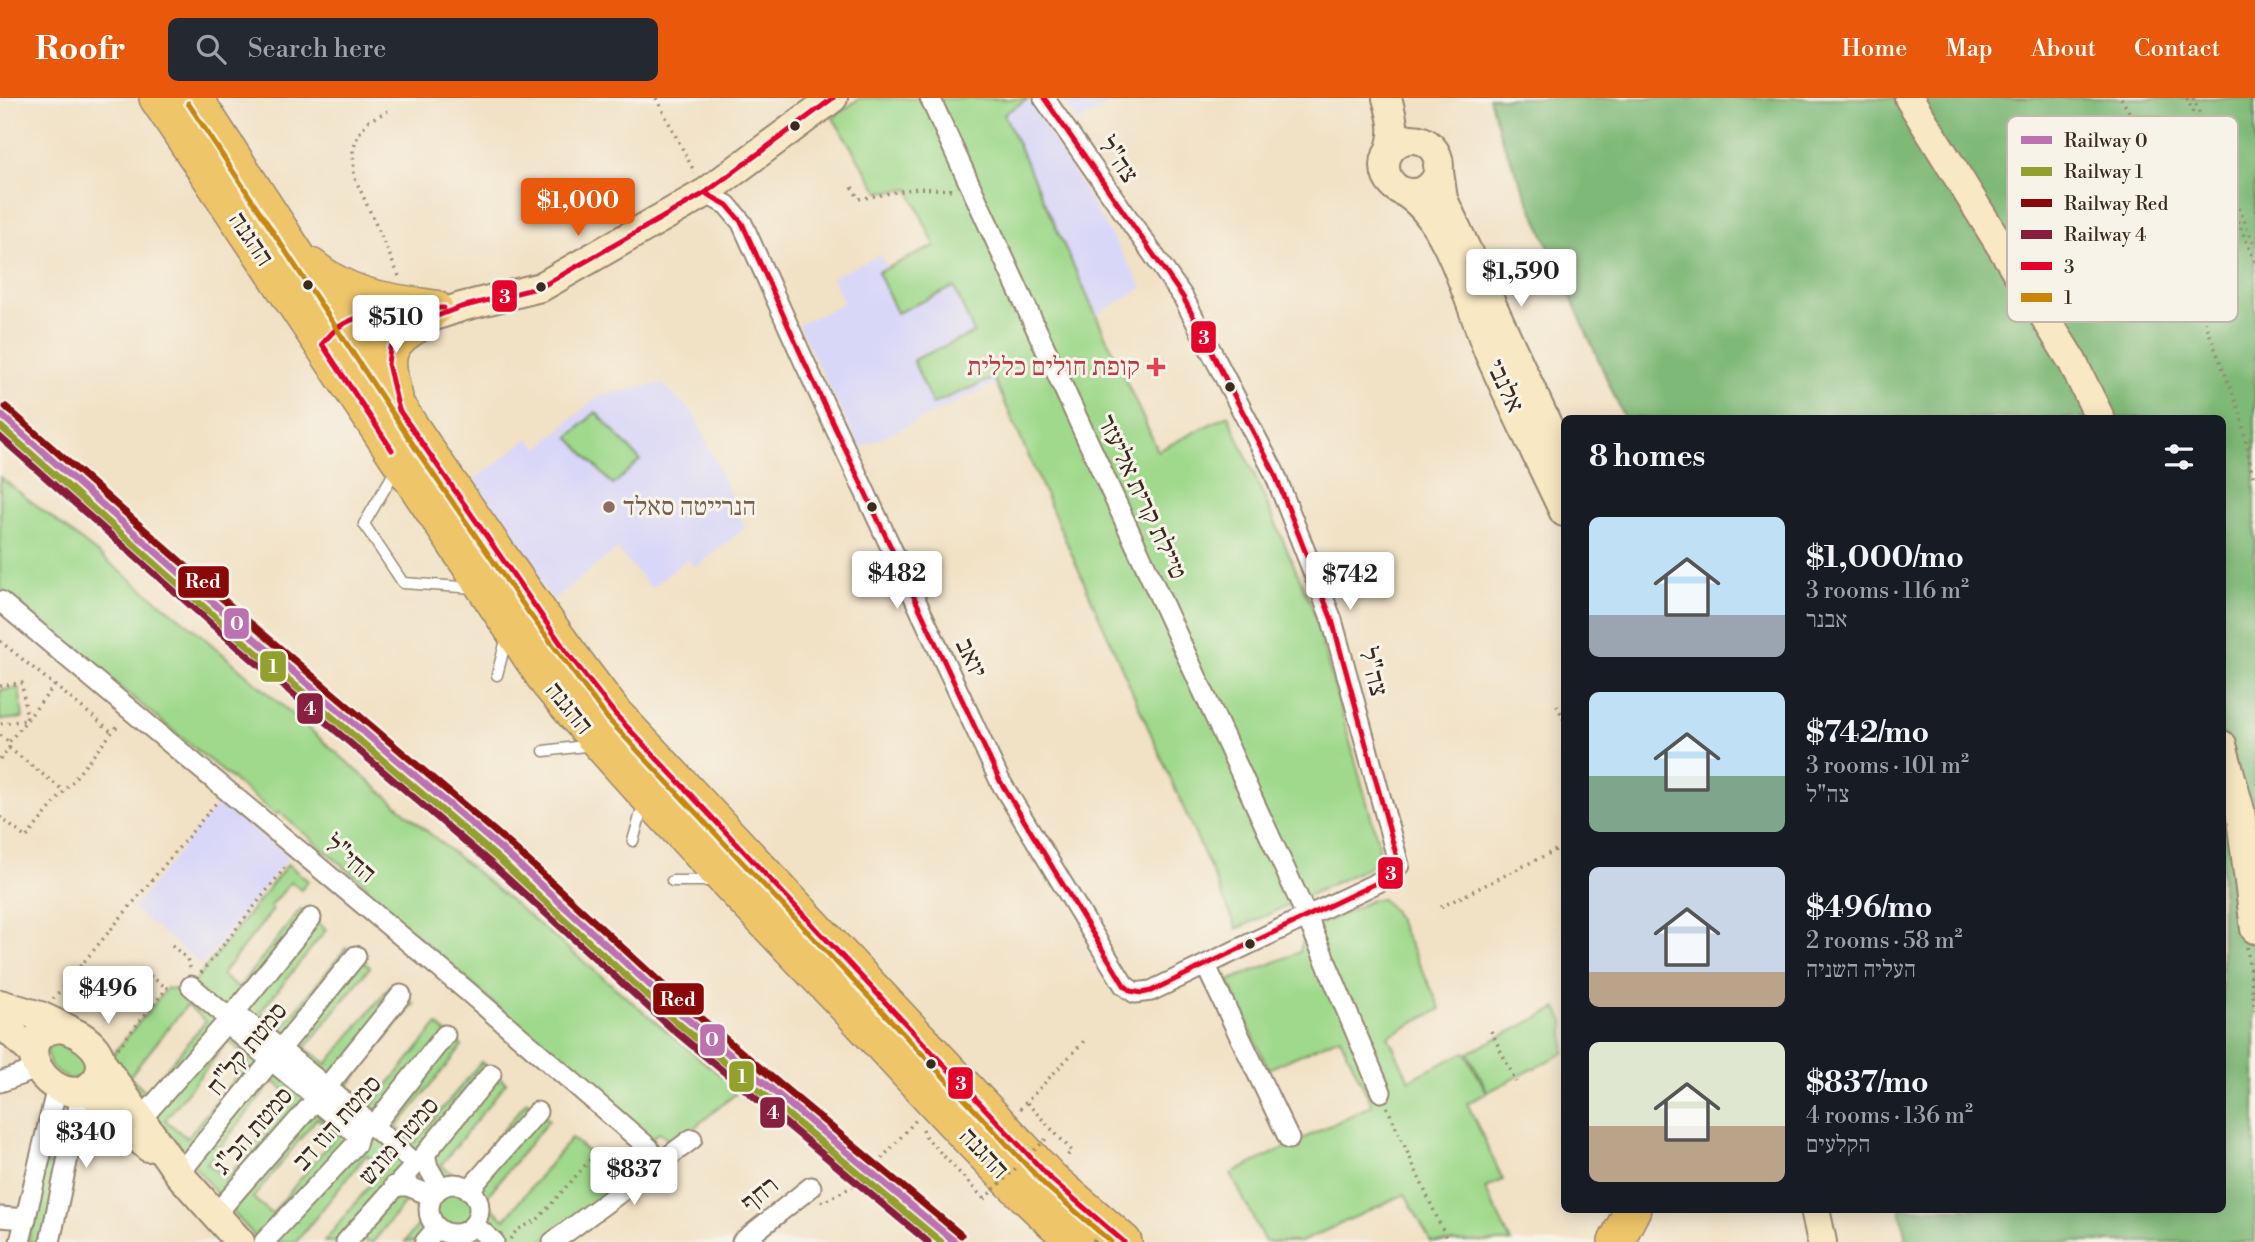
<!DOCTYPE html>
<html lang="en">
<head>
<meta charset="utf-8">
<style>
	:root { --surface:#171b24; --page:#242831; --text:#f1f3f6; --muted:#9ea1a6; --accent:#ea580c }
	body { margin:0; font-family:"Libre Bodoni","Frank Ruhl Libre",serif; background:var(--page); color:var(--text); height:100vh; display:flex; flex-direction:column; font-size:26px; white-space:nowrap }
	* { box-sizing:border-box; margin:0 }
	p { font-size:23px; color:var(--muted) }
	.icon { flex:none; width:38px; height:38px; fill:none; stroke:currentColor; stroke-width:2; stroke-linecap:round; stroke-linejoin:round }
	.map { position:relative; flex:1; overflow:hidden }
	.panel { position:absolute; left:1561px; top:317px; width:665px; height:798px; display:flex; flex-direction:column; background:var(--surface); border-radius:10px; box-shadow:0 4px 18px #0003 }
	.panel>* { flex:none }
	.price { position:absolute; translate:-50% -60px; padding:0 16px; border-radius:7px; background:#fff; color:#222; font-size:23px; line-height:46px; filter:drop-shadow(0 2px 4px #0008) }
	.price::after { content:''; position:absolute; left:50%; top:42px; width:21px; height:16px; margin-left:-10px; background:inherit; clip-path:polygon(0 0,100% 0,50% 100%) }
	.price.current { background:var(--accent); color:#fff }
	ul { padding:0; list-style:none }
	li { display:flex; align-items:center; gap:21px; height:175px; padding:0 28px }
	li span { display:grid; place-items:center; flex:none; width:196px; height:140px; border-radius:10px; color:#555 }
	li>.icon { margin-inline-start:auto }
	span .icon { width:84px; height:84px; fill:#fffc; stroke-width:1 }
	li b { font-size:30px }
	h2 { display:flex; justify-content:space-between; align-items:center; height:84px; padding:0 28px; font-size:30px }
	header { display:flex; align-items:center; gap:42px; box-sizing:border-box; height:98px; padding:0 35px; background:var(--accent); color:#fff }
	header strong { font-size:33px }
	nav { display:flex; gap:38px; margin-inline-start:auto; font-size:24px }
	.search { width:490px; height:63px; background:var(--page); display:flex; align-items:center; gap:18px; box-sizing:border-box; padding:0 24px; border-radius:10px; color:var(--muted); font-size:26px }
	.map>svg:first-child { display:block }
	.built { fill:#d9d7f8 }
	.green { fill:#9fd98b; stroke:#6d8254; stroke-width:2; fill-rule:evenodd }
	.forest { fill:#7fb977; stroke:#5d724a; stroke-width:2 }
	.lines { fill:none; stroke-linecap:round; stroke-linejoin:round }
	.lane-casing { stroke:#968672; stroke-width:13 }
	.street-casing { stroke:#968672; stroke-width:23 }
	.secondary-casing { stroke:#968672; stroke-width:32 }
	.highway-casing { stroke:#968672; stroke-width:38 }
	.path { stroke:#968672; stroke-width:3.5; stroke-dasharray:2 5; stroke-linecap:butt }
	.lane { stroke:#fff; stroke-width:10 }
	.street { stroke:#fff; stroke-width:19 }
	.secondary { stroke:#f8e8c3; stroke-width:28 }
	.highway { stroke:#eec569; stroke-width:35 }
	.path-bridge { stroke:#968672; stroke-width:3.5; stroke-dasharray:2 5; stroke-linecap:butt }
	.bus-1-casing { stroke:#f7f3e8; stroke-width:10 }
	.bus-2-casing { stroke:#f7f3e8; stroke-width:10 }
	.bus-1 { stroke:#e4002b; stroke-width:5 }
	.bus-2 { stroke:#c88708; stroke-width:5 }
	.rail-1-casing { stroke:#f7f3e8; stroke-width:12 }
	.rail-2-casing { stroke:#f7f3e8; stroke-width:12 }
	.rail-3-casing { stroke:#f7f3e8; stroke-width:12 }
	.rail-4-casing { stroke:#f7f3e8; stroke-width:12 }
	.rail-1 { stroke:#bc72b1; stroke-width:7 }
	.rail-2 { stroke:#93a02e; stroke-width:7 }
	.rail-3 { stroke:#8a0808; stroke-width:7 }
	.rail-4 { stroke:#891f3e; stroke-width:7 }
	.bus-dot { fill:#3b2a1e; stroke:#f7f3e8; stroke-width:2.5 }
	.health-dot { fill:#e0444e; stroke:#f7f3e8; stroke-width:2.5 }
	.education-dot { fill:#8d6e63; stroke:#f7f3e8; stroke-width:2.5 }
	.labels { text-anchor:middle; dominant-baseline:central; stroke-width:6; stroke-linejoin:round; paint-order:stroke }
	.street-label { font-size:26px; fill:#3b2a1e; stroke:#f7f3e8 }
	.health-label { font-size:26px; fill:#be3a42; stroke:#f7f3e8; text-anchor:end }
	.education-label { font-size:26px; fill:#785e54; stroke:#f7f3e8; text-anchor:start }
	.key { fill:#f7f3e8; stroke:#bfb7ab; stroke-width:2 }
	.key-label { font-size:19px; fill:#3b2a1e }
	.line-badge { stroke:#f7f3e8; stroke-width:2.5 }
	.badge-label { font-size:19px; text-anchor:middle; font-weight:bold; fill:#fff }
</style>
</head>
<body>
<header>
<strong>Roofr</strong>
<div class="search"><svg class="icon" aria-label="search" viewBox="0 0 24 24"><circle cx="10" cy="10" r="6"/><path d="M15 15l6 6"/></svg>Search here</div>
<nav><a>Home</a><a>Map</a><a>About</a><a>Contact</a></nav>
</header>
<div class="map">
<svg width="2255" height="1144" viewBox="0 0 2255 1144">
	<rect width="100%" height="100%" fill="#f7f3e8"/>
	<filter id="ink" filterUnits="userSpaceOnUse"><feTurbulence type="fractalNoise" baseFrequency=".0143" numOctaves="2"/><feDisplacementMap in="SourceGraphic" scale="14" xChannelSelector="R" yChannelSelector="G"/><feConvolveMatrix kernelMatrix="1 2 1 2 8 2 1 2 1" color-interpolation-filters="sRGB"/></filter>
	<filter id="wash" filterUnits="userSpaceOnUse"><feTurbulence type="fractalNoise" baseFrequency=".00686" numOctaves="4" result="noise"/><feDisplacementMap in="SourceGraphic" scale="28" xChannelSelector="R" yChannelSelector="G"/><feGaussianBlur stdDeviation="1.57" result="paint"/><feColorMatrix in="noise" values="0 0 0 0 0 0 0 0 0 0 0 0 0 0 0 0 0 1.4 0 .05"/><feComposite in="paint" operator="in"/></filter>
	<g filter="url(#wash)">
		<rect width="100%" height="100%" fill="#f1e1c5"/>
		<path class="built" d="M1060 0H1120L1078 24Z
			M1028 1 1143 190 1096 217 1004 16Z
			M935 148 996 286 860 350 798 227 844 205 832 179 881 157 888 170Z
			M662 286 694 316 745 430 696 469 687 461 651 490 617 451 553 502 468 387 529 340 539 350 599 297Z
			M220 703 289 759 202 867 133 811Z"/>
		<path class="green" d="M860 0 1028 1 1004 16 1158 353 1228 317 1311 506 1379 747 1375 766 1237 831 994 280 932 306 913 262 974 235 954 189 897 215 878 174 935 148 909 91 879 94 833 20Z
			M596 314 640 362 613 387 569 339Z
			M0 379 194 531 422 729 739 993 673 1047 660 1034 649 1042 365 792 368 789 279 714 276 717 0 491Z
			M19 590 23 620 0 622V592Z
			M288 766 308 783 301 792 291 784 270 809 273 812 221 877 238 890 301 811 326 832 261 913 282 930 346 850 370 869 305 950 327 966 391 887 414 906 347 989 371 1008 437 927 462 948 397 1030 415 1044 481 964 506 985 441 1067 462 1083 527 1003 549 1022 483 1103 505 1121 571 1040 612 1073 630 1051 636 1066 612 1093 541 1144H451L447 1141 445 1144H405L425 1118 406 1103 373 1144H324L383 1071 366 1057 296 1144H260L221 1101 109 961 167 890 178 892 191 888ZM187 907 206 923 147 994 129 979ZM228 943 250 961 187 1040 165 1022ZM273 983 293 1000 226 1081 207 1065ZM317 1020 337 1036 272 1116 253 1100Z
			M1374 801H1382L1393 812 1441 911 1388 938 1409 982 1465 954 1487 995 1467 1005 1503 1082 1485 1090 1511 1144H1431L1405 1096 1301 1144H1265L1231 1076 1372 1007 1340 939 1268 971 1228 883 1300 854 1305 834Z
			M1557 910 1564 924V955L1488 994 1468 955Z
			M56 938 88 954 90 976 69 982 50 968 45 945Z
			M46 1065 61 1069 45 1144H28Z"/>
		<path class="forest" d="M1489 0H2255V1144H1907L1900 1111H2222V320H1624L1502 42Z"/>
	</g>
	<g filter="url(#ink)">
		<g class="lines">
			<defs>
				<path id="lane" d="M394 371V375L364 426 403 485 475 490
					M497 577 507 538
					M544 653 592 647
					M633 743 644 704
					M672 783H713"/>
				<path id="street" d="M930 0 1307 819 1381 994
					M705 95 727 107 742 125 803 261 1000 683 1124 887 1135 895 1151 893 1385 781 1399 767 1332 522 1274 374 1183 199 1044 0
					M0 503 467 893 649 1050 654 1060V1069
					M1206 868 1289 1041
					M191 888 224 916 235 914 364 1020 415 1066
					M224 916 226 925 317 1000 319 1005 353 1033 359 1035
					M0 984 31 973 41 975
					M142 1020 226 925 311 820
					M425 1056 428 1069 440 1090
					M179 1076 356 858
					M429 1111a25 25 0 1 1 50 0a25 25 0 1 1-50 0Z
					M394 1088H408L432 1098
					M469 1092 537 1014
					M215 1117 326 990 401 897
					M0 1119 26 1121
					M474 1127 494 1144
					M20 1144 57 989
					M50 1144 82 993
					M264 1144 356 1046 359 1035 368 1025 372 1026 379 1021 445 937
					M346 1144 425 1056 491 976
					M425 1144 437 1130
					M553 1144 692 1041
					M742 1144 811 1089"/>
				<path id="secondary" d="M1387 0C1393 21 1397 35 1388 56
					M1909 0 2072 263 2100 320
					M1385 68a27 27 0 1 1 54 0a27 27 0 1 1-54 0Z
					M1438 67 1443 101 1564 363
					M1402 93C1449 118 1469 207 1489 255 1513 309 1539 361 1564 414
					M329 239 342 227 351 223 411 213
					M334 246 354 245 461 209 541 189 705 95 833 0
					M2222 647 2240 712 2255 831
					M0 906 40 918 68 931
					M0 924 33 955
					M61 930C81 934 111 955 98 979 94 985 88 991 81 993 42 1001 7 934 61 930Z
					M101 964 179 1076 240 1144
					M88 990 108 1012 148 1049
					M1815 1111 1822 1144"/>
				<path id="highway" d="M157 0 548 585C640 695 740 797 839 901 916 983 991 1069 1075 1144
					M195 0C282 135 369 269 461 402 511 474 561 547 615 616L1051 1081 1124 1144
					M311 168C349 200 388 203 435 210
					M395 299C383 258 385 244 424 223
					M1616 1144 1633 1111"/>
			</defs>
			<use href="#lane" class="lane-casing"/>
			<use href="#street" class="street-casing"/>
			<use href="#secondary" class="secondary-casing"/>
			<use href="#highway" class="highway-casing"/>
			<path class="path" d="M656 0 695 75
				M2121 0 2139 31 2138 54 2143 77 2150 86 2148 101 2149 109 2173 142 2241 317 2251 371 2255 383
				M2187 0 2255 164
				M2193 0 2255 148
				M388 13 368 23 358 37 353 52 354 78 399 178
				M852 89 859 101 917 90 954 92
				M2150 108C2161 97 2163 86 2176 76L2197 81 2221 83
				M0 543 112 634
				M0 588 22 585 27 622 0 626
				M1557 607 1564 622
				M0 637 9 644
				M9 650 64 693
				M0 661 9 650V644L55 587
				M0 719 26 740 119 626
				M1441 809 1564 748
				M172 847 187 861 191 872
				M2247 849 2255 913
				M201 875 288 766
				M150 878 167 890
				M53 901 216 705
				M1491 933 1516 984
				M118 950 167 890 173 891
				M1027 1005 1072 1053 1066 1059
				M1387 1009 1448 1144
				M1020 1011 1086 941
				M923 1031 925 1038 984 1101
				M877 1066 916 1022
				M821 1103 823 1104 859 1085
				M510 1141 517 1132 537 1122 590 1062"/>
			<use href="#lane" class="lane"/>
			<use href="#street" class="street"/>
			<use href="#secondary" class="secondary"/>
			<use href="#highway" class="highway"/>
			<path class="path-bridge" d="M984 1101 1046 1041"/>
			<defs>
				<path id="bus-1" d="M833 0 705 95 541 189 461 209 424 223 406 233 390 250 388 266 399 312 566 553 615 616 1051 1081 1124 1144
					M1044 0 1183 199 1274 374 1332 522 1399 767 1385 781 1151 893 1142 895 1131 893
					M705 95 727 107 742 125 803 261 1000 683 1124 887 1131 893
					M392 352 322 246C328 240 334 231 342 227 367 211 415 211 444 210"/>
				<path id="bus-2" d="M188 5 420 357 529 515 608 621 1045 1087 1111 1144"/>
			</defs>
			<use href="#bus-1" class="bus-1-casing"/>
			<use href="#bus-2" class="bus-2-casing"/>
			<use href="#bus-1" class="bus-1"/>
			<use href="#bus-2" class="bus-2"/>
			<defs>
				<path id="rail-1" d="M0 316 236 525 506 755 680 915 955 1144"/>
				<path id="rail-2" d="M0 328 230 532 500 762 674 922 941 1144"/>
				<path id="rail-3" d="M6 309 242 518 512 748 686 908 961 1137"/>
				<path id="rail-4" d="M0 339 225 538 494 768 669 928 928 1144"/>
			</defs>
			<use href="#rail-1" class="rail-1-casing"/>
			<use href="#rail-2" class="rail-2-casing"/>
			<use href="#rail-3" class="rail-3-casing"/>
			<use href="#rail-4" class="rail-4-casing"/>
			<use href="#rail-1" class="rail-1"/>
			<use href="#rail-2" class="rail-2"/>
			<use href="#rail-3" class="rail-3"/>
			<use href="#rail-4" class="rail-4"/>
		</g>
	</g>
	<g class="bus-dot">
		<circle cx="795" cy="28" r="6"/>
		<circle cx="308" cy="187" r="6"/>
		<circle cx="541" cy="189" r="6"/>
		<circle cx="1230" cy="289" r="6"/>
		<circle cx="872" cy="409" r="6"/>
		<circle cx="1250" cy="846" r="6"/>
		<circle cx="931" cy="966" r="6"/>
	</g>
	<path class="health-dot" d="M1152.5 258.5h7v7h7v7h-7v7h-7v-7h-7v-7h7z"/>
	<circle class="education-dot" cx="609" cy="409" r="7"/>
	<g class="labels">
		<g class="street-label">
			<text transform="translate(1118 62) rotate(55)">צה"ל</text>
			<text transform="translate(251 141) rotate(56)">ההגנה</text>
			<text transform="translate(1505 288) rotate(65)">אלנבי</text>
			<text transform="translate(1142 399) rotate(65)">טיילת קרית אליעזר</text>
			<text transform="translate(971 560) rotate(65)">יואב</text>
			<text transform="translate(1373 574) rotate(75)">צה"ל</text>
			<text transform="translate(569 610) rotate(51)">ההגנה</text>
			<text transform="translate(350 761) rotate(40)">החי"ל</text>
			<text transform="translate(247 951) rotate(-51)">סמטת קל"ח</text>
			<text transform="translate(337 1025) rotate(-48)">סמטת הוז דב</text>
			<text transform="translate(253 1033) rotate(-49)">סמטת הכ"ג</text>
			<text transform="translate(399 1043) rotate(-49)">סמטת מונש</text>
			<text transform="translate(984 1055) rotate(47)">ההגנה</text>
			<text transform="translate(760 1096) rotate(-39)">רחף</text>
		</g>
		<g class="health-label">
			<text x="1140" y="269">קופת חולים כללית</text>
		</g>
		<g class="education-label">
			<text x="623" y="409">הנרייטה סאלד</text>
		</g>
	</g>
	<rect x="2007" y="18" width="231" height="206" rx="10" class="key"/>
	<rect x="2021" y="38" width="31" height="8" fill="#bc72b1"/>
	<rect x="2021" y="69" width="31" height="9" fill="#93a02e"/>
	<rect x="2021" y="101" width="31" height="8" fill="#8a0808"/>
	<rect x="2021" y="132" width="31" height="9" fill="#891f3e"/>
	<rect x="2021" y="164" width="31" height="8" fill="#e4002b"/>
	<rect x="2021" y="195" width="31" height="9" fill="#c88708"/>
	<g class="key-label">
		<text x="2064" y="49">Railway 0</text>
		<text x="2064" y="80">Railway 1</text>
		<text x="2064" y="112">Railway Red</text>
		<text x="2064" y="143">Railway 4</text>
		<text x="2064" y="175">3</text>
		<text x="2064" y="206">1</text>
	</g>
	<g class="line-badge">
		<rect x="491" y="181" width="27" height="34" rx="7" fill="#e4002b"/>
		<rect x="1190" y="222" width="27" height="34" rx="7" fill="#e4002b"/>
		<rect x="177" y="467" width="53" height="34" rx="7" fill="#8a0808"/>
		<rect x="223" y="509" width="27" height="33" rx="7" fill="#bc72b1"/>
		<rect x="259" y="552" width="28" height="33" rx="7" fill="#93a02e"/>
		<rect x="296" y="594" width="28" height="33" rx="7" fill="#891f3e"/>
		<rect x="1377" y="758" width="27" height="34" rx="7" fill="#e4002b"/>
		<rect x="652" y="884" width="53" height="34" rx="7" fill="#8a0808"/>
		<rect x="699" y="925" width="27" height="34" rx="7" fill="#bc72b1"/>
		<rect x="728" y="962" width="27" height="33" rx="7" fill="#93a02e"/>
		<rect x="947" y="968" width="27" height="34" rx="7" fill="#e4002b"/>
		<rect x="759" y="998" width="27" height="33" rx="7" fill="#891f3e"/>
	</g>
	<g class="badge-label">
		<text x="505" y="205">3</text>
		<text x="1204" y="246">3</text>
		<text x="203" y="490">Red</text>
		<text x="237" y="532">0</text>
		<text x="273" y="575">1</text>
		<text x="310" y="617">4</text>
		<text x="1391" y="782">3</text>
		<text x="678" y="908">Red</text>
		<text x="712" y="948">0</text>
		<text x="742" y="985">1</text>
		<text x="961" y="992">3</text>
		<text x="773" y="1021">4</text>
	</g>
</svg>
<b class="price current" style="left:578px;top:140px">$1,000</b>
<b class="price" style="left:1521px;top:211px">$1,590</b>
<b class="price" style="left:396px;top:257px">$510</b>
<b class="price" style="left:897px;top:513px">$482</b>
<b class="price" style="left:1350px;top:514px">$742</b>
<b class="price" style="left:108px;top:928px">$496</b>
<b class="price" style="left:86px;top:1072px">$340</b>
<b class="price" style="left:634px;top:1109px">$837</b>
<section class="panel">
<h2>8 homes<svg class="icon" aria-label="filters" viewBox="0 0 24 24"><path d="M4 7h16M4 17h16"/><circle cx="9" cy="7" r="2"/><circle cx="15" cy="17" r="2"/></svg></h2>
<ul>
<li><span style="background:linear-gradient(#bfe0f5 70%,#9aa5b1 0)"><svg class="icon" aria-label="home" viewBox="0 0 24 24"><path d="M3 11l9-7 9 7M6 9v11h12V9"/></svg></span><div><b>$1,000/mo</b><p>3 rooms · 116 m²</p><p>אבנר</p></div></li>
<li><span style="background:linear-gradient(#bfe0f5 60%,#7fa58c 0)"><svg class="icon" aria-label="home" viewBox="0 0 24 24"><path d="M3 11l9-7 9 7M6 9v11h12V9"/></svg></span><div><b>$742/mo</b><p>3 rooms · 101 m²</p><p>צה&quot;ל</p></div></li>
<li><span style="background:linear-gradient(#c9d6e8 75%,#b9a48a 0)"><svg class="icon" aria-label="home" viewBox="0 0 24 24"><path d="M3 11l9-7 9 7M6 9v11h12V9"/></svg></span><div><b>$496/mo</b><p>2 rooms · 58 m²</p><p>העליה השניה</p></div></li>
<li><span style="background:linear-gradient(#dfe7d0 60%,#b9a48a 0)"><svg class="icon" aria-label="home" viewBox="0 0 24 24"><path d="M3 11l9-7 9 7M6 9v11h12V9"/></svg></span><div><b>$837/mo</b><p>4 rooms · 136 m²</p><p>הקלעים</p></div></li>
</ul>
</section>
</div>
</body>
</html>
